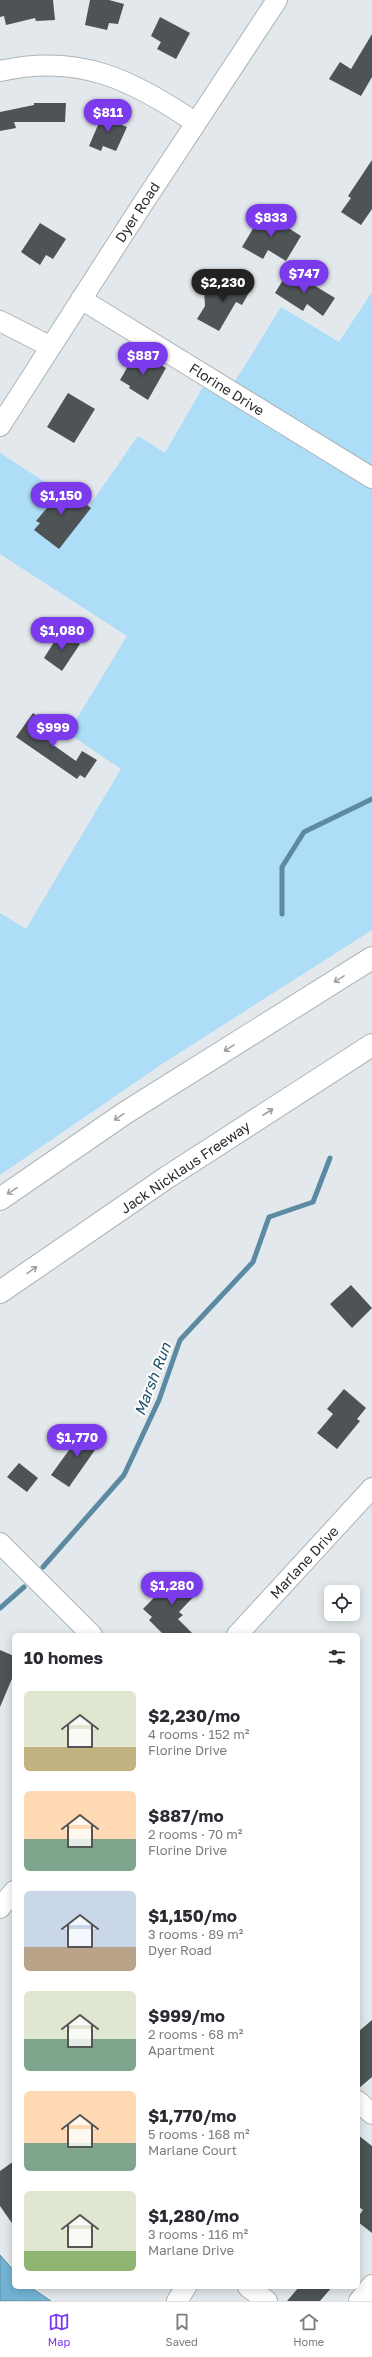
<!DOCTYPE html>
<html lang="en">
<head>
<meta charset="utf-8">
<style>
	:root { --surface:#fff; --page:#f2f2f3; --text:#2b2b33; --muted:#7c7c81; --line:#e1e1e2; --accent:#7c3aed }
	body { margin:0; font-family:"Golos Text",sans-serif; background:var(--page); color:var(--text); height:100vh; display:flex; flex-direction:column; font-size:15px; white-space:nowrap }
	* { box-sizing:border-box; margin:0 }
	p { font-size:13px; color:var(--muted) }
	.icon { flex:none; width:22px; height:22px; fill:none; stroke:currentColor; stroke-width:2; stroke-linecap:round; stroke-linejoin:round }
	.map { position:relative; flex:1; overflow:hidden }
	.details { position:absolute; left:12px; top:1633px; width:348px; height:656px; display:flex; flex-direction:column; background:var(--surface); border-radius:6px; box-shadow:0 2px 10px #0003 }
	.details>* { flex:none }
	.controls { position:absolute; left:324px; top:1585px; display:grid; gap:8px }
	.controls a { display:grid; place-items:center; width:36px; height:36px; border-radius:6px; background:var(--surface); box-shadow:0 2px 10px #0003; font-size:20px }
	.price { position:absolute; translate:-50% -34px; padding:0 9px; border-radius:14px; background:var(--accent); color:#fff; font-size:13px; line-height:26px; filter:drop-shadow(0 1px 2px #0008) }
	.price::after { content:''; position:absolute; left:50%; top:24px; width:12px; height:9px; margin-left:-6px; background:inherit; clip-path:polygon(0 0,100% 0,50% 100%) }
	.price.on { background:#222; color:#fff }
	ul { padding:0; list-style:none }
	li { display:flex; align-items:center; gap:12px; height:100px; padding:0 12px }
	li span { display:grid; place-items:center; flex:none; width:112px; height:80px; border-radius:6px; color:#555 }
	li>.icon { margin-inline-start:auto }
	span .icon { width:48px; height:48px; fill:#fffc; stroke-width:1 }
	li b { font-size:17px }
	h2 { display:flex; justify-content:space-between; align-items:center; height:48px; padding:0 12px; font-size:17px }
	.tabs { display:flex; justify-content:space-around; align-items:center; height:56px; border-top:1px solid var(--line); background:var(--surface); font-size:11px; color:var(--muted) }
	.tabs a { display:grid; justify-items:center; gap:2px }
	.tabs .on { color:var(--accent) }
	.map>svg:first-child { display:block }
	.green { fill:#adddf7 }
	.water { fill:#72b3d4; stroke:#5c8aa2 }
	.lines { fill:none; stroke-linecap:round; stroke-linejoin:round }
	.stream { stroke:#5c8aa2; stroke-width:5 }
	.building { fill:#4e5355 }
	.minor-casing { stroke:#aeb3b6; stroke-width:22 }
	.highway-casing { stroke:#aeb3b6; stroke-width:24 }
	.minor { stroke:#fff; stroke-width:20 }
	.highway { stroke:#fff; stroke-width:22 }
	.oneway { stroke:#9fa0a0 }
	.labels { text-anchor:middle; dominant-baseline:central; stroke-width:4; stroke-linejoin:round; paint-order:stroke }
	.street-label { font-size:14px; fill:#2a2c2d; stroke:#fff }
	.water-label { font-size:15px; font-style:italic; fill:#1a4e65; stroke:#fff }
</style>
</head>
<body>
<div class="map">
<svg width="372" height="2301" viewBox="0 0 372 2301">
	<rect width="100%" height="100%" fill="#e2e8eb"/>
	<path class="green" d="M372 292V470L234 383 281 307 339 342Z
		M204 385 372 485V930L162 1064 0 1175V913L26 929 121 769 68 733 127 636 0 554V453L87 509 138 436 165 453Z"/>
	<path class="water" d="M0 2255 14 2271V2287H30L51 2301H0Z"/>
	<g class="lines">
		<path class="stream" d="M282 914V867L304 832 372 799
			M43 1567 124 1475 159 1400 180 1340 253 1262 269 1217 313 1202 330 1158
			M0 1608 24 1587"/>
	</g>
	<path class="building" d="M0 0H53L55 20 36 21 35 18 6 25 4 16 0 17Z
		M90 0H109L124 4 118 24 109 23 107 30 85 25Z
		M160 17 190 33 176 59 157 49 161 42 151 36Z
		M372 34V77L361 96 329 79 340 62 351 69Z
		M34 103H66L65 122H14L16 128 0 131V112L34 105Z
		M104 111 120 118 117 123 127 127 116 151 103 146 101 151 89 146Z
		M372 160V209L361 225 341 212 351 198 348 196Z
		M263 212 301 236 286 261 268 250 263 259 242 247Z
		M40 223 66 239 53 259 46 255 40 265 21 252Z
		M289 270 335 298 323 316 307 304 303 311 275 293Z
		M229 277 251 289 242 305 236 302 219 331 197 319 205 306 204 291 219 295Z
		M140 353 166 368 148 400 129 388 130 386 120 380 131 361 134 363Z
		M68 393 95 409 74 443 47 427Z
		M56 482 91 508 59 549 34 530 40 523 36 521 51 503 44 497Z
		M61 631 80 644 62 671 44 658Z
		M33 713 58 731 49 742 76 761 82 751 97 760 85 778 80 775 77 779 16 737Z
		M351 1285 372 1308 352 1328 330 1304Z
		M344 1389 366 1408 357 1419 360 1421 337 1449 317 1433 333 1414 327 1409Z
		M85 1428 102 1440 69 1487 51 1475Z
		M19 1463 38 1478 27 1492 7 1477Z
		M179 1572 199 1591 179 1612 183 1615 178 1619 194 1635H164L149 1620 152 1617 143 1609Z
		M0 1650 14 1656V1674L0 1707Z
		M372 2020V2077L358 2089V2032Z
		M358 2135 372 2146V2233L358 2222V2217L363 2210 358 2206Z
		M14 2161V2226L0 2206V2171Z
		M299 2287H332L320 2301H287Z"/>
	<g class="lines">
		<defs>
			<path id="minor" d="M0 71C79 53 133 80 196 123
				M81 299 372 478
				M0 321 51 347
				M0 426 140 208 277 0
				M0 1543 92 1635
				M237 1635 372 1488
				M0 1908 14 1891
				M358 2101 372 2114
				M248 2287 267 2301
				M177 2301 186 2287
				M359 2301 372 2285"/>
			<path id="highway" d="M0 1199 125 1113 372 958
				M0 1292 166 1178 372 1045"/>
		</defs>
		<use href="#minor" class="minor-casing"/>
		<use href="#highway" class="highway-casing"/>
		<use href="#minor" class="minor"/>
		<use href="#highway" class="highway"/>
	</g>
	<defs><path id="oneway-shaft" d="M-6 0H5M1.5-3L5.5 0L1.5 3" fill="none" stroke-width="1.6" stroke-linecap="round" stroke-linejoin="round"/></defs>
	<g class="oneway">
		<use href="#oneway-shaft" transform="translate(339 979) rotate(148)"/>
		<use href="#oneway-shaft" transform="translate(229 1048) rotate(148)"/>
		<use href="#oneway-shaft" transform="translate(268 1112) rotate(-33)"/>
		<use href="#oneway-shaft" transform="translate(119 1117) rotate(146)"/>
		<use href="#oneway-shaft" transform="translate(12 1191) rotate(146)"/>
		<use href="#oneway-shaft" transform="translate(32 1270) rotate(-35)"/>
	</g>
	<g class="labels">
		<g class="street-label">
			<text transform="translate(137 212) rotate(-57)">Dyer Road</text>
			<text transform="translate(227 389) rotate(32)">Florine Drive</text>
			<text transform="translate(185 1167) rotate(-34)">Jack Nicklaus Freeway</text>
			<text transform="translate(304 1562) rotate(-47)">Marlane Drive</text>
		</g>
		<g class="water-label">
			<text transform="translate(152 1379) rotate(-69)">Marsh Run</text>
		</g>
	</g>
</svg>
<div class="controls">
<a><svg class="icon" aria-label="locate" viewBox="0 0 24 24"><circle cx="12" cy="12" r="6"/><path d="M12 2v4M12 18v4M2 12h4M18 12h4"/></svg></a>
</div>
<b class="price" style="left:108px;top:133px">$811</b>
<b class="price" style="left:271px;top:238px">$833</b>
<b class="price" style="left:304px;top:294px">$747</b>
<b class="price on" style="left:223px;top:303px">$2,230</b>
<b class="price" style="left:143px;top:376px">$887</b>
<b class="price" style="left:61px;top:516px">$1,150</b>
<b class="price" style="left:62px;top:651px">$1,080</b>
<b class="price" style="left:53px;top:748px">$999</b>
<b class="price" style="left:77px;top:1458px">$1,770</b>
<b class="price" style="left:172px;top:1606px">$1,280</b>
<section class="details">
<h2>10 homes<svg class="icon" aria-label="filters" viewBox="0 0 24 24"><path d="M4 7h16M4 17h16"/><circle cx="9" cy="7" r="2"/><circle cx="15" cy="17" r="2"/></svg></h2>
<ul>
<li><span style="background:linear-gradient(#dfe7d0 70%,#c2b280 0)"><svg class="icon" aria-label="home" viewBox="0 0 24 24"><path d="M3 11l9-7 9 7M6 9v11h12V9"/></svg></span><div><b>$2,230/mo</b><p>4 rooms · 152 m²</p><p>Florine Drive</p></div></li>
<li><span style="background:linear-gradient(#ffd9b3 60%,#7fa58c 0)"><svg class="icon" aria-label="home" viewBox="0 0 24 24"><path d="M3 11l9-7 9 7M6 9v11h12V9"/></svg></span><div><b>$887/mo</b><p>2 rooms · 70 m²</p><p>Florine Drive</p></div></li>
<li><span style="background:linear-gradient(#c9d6e8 70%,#b9a48a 0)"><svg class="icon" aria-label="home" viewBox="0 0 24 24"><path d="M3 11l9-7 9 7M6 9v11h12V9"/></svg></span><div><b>$1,150/mo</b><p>3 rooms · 89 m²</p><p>Dyer Road</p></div></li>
<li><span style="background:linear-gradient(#dfe7d0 60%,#7fa58c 0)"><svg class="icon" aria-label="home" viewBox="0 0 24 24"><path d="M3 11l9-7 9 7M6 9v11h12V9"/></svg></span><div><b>$999/mo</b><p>2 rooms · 68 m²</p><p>Apartment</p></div></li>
<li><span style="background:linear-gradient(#ffd9b3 65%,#7fa58c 0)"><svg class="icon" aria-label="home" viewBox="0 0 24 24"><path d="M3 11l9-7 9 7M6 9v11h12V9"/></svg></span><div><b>$1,770/mo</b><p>5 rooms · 168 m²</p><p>Marlane Court</p></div></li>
<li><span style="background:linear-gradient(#dfe7d0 75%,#8fb573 0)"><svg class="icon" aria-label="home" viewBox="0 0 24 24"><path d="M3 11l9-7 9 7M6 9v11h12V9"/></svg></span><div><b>$1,280/mo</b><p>3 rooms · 116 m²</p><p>Marlane Drive</p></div></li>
</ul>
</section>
</div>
<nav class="tabs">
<a class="on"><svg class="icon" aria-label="map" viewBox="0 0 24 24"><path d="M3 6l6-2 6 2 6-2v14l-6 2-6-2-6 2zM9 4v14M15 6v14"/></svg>Map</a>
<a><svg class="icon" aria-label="saved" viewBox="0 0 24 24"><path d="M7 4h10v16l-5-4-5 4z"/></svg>Saved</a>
<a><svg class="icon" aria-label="home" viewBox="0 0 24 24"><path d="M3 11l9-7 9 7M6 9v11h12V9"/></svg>Home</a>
</nav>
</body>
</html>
